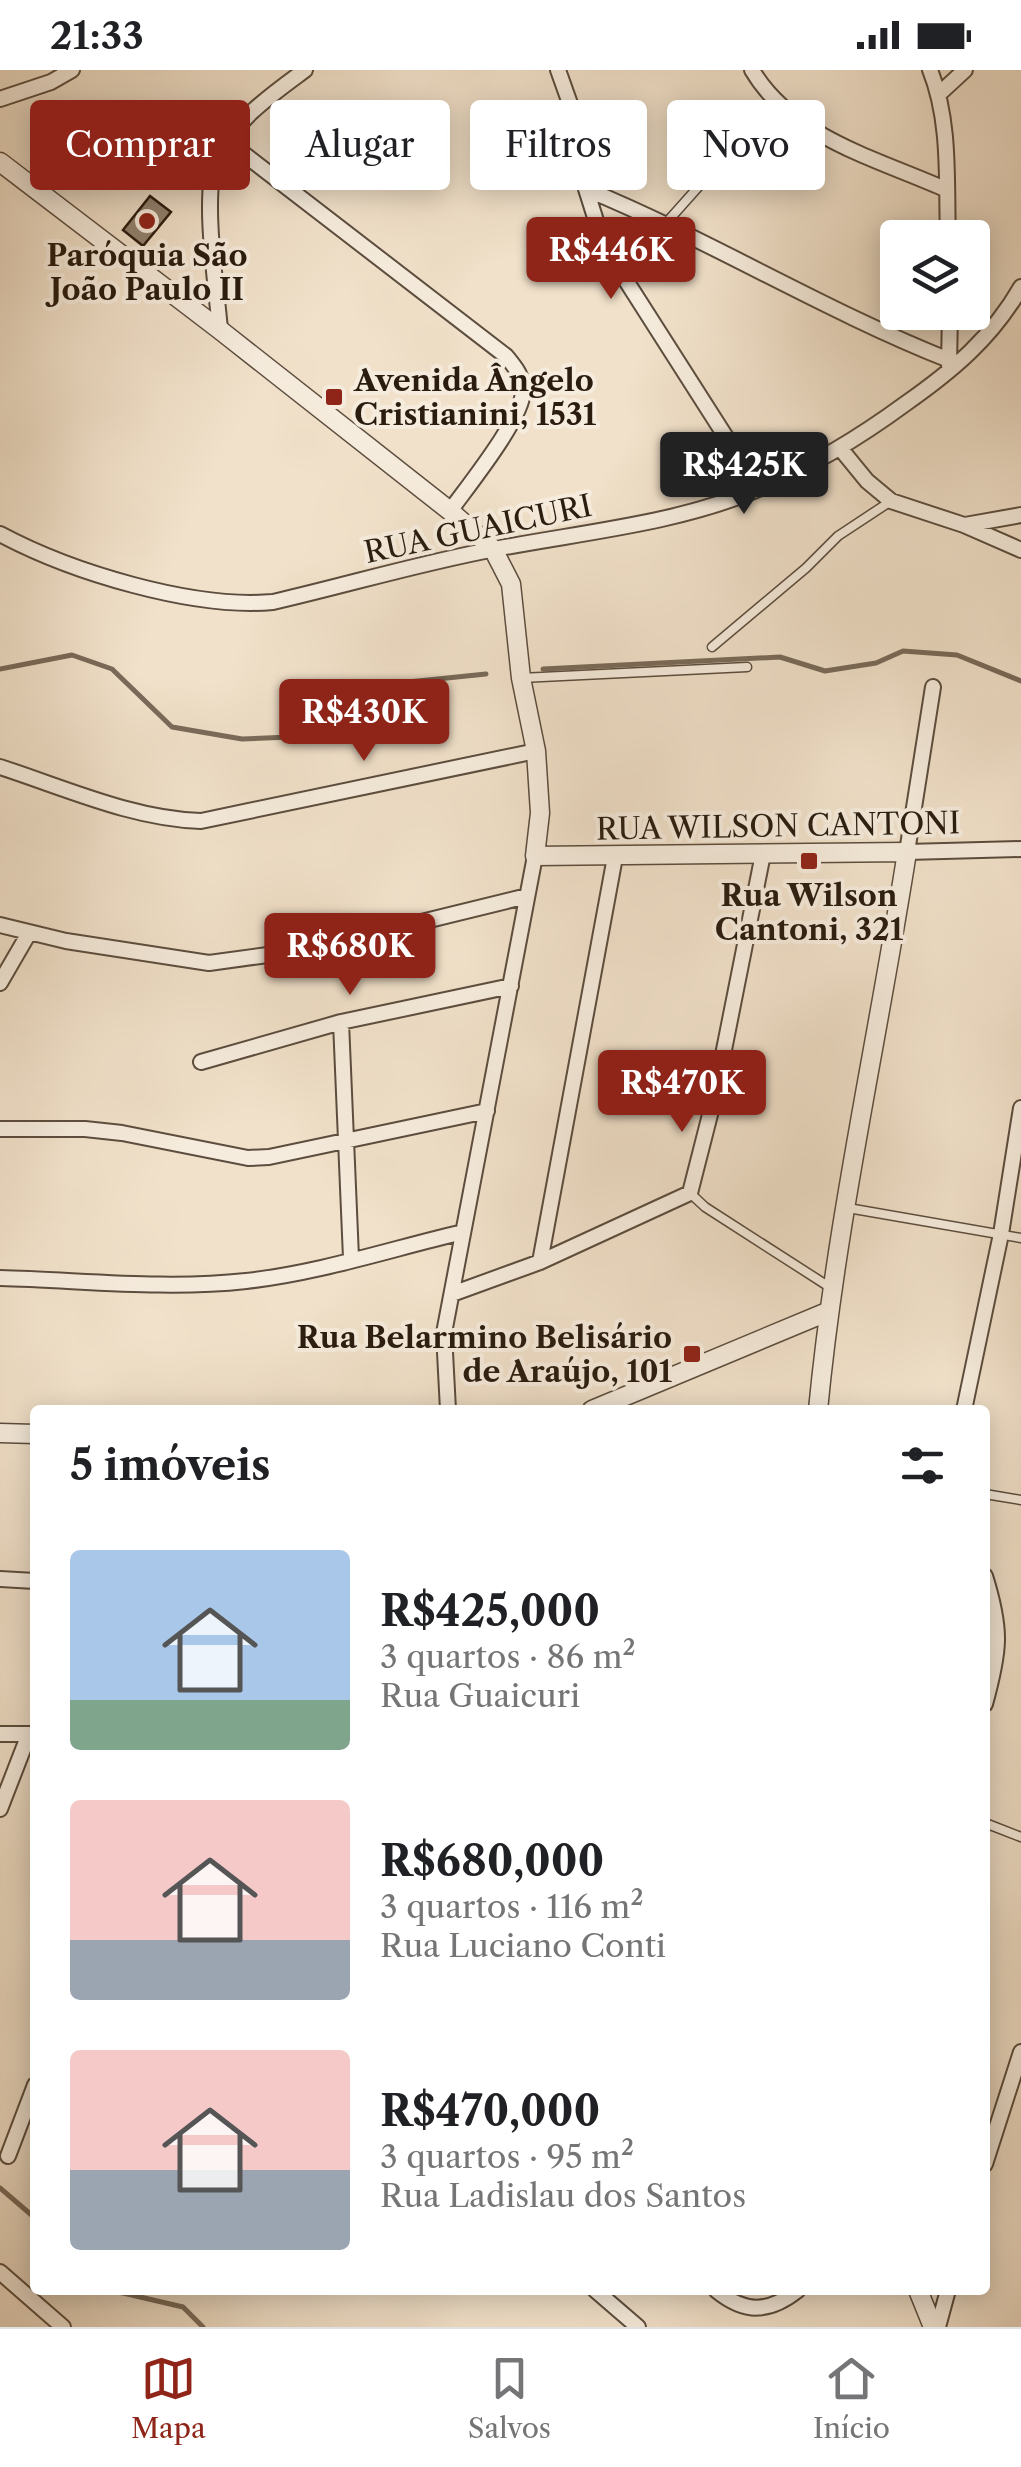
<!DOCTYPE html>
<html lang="pt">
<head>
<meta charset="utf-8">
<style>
	:root { --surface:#fff; --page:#f2f2f2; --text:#202124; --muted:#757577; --line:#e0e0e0; --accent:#8f2418 }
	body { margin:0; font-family:"Libre Caslon Text",serif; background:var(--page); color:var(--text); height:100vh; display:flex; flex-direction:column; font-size:38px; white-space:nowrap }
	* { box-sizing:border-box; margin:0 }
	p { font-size:32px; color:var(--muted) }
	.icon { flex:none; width:55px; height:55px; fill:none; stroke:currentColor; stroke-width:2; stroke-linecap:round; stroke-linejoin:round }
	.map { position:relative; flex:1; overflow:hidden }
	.panel { position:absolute; left:30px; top:1335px; width:960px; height:890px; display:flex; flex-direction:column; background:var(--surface); border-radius:10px; box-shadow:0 5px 25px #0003 }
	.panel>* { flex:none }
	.banner { position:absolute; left:30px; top:30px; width:962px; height:90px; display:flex; gap:20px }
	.controls { position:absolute; left:880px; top:150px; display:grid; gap:20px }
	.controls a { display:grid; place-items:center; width:110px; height:110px; border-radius:10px; background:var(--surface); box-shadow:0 5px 25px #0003; font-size:50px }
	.price { position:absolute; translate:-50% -85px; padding:0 22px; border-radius:10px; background:var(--accent); color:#fff; font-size:32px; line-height:65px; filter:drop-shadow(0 2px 5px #0008) }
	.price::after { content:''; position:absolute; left:50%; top:60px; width:30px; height:22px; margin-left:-15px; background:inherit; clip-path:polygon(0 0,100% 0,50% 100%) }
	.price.active { background:#222; color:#fff }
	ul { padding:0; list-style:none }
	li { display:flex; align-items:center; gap:30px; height:250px; padding:0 40px }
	li span { display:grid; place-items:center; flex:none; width:280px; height:200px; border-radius:10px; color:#555 }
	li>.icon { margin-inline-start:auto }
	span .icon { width:120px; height:120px; fill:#fffc; stroke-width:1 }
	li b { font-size:42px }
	h2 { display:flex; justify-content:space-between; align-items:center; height:120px; padding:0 40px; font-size:42px }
	.chip { padding:0 35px; border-radius:10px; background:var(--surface); box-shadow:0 5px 25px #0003; font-size:35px; line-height:90px }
	.chip.active { background:var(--accent); color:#fff }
	.status { display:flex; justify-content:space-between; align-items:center; height:70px; padding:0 50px; background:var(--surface); direction:ltr }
	.status svg { height:28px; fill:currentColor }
	.tabs { display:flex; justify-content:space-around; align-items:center; height:140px; border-top:2px solid var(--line); background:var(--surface); font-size:28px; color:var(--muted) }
	.tabs a { display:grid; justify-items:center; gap:5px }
	.tabs .active { color:var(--accent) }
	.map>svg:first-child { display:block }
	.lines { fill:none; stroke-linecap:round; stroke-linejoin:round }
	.stream { stroke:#796a59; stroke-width:5 }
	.building { fill:#918270; stroke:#2a1c0f; stroke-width:2.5 }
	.service-casing { stroke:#5c4d3e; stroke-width:11 }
	.minor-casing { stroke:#5c4d3e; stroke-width:18 }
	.tertiary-casing { stroke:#5c4d3e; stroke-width:21 }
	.service { stroke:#f6ecdd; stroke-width:8 }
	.minor { stroke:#f6ecdd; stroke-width:14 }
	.tertiary { stroke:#f6ecdd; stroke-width:18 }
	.poi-dot { fill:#8f2418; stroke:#f6ecdd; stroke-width:4 }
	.labels { text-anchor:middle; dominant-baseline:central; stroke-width:8; stroke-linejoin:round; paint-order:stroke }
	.poi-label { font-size:30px; font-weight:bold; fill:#2a1c0f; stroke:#f6ecdd }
	.street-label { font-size:30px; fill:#2a1c0f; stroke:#f6ecdd }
</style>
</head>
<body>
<div class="status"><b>21:33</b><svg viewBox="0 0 49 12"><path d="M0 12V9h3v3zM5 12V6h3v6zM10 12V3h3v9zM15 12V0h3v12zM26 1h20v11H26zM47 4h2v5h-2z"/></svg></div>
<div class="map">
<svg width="1021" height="2257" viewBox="0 0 1021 2257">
	<rect width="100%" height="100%" fill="#f1e1ca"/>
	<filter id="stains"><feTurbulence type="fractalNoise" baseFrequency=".002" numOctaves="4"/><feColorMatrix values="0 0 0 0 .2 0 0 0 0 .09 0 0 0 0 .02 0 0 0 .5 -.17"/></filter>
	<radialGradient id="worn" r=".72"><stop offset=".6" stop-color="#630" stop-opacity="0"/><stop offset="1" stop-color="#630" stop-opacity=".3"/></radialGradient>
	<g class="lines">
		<path class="stream" d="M0 599 72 585 112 599 172 657 242 669 290 667 379 615 486 604
			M543 599 780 587 825 601 876 593 903 581 957 585 1021 611
			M0 2118 35 2148
			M110 2220 183 2237 203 2257"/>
	</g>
	<path class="building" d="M150 126 171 142 143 176 123 160Z"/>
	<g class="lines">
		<defs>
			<path id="service" d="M667 152 774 32
				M712 577 806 498 838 466 891 431
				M521 608 747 597
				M690 1123 705 1137 831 1218
				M848 1138 1021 1168
				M985 1424 1021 1430
				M985 1753 1021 1767"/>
			<path id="minor" d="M558 0 573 42 586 119 604 176 759 419
				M752 0C792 68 878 89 947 120
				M930 0C951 52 946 112 948 168
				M939 24 965 0
				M0 29 51 12 72 0
				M227 71 506 286C515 297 523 306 523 321 523 348 468 416 450 441
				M586 119C710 170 825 241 949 290
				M220 260C217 220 201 122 217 88 233 51 274 23 305 0
				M949 296 950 242
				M840 378 867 411 891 431 964 455 1021 480
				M965 455 1021 445
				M0 464C71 502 192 539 273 532 347 515 420 493 495 479 583 462 677 454 761 418 812 396 860 367 905 334 952 301 992 268 1021 217
				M933 617 907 782 1021 779
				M0 697C65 718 133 749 201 751L536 681
				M0 855 66 871 209 893 311 879 527 826
				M0 913 29 863
				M341 952 351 1188
				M201 992 341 952 511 916
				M0 1059H85L122 1063 248 1088 269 1087 487 1041
				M540 1192 615 787
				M0 1208C81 1210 165 1220 246 1211 319 1203 391 1179 463 1162
				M452 1224 540 1192 690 1123 715 1025 763 784
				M448 1340 444 1263 535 786
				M964 1340 1001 1164 1021 1038
				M985 1506C1002 1560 1000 1580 985 1634
				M0 1509 35 1511
				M0 1664H34
				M0 1739 29 1664
				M8 2086 35 2015
				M985 2094 1021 1982
				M0 2202 63 2257
				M595 2220 638 2257
				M716 2220C745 2244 769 2243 798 2220
				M938 2257 948 2220"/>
			<path id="tertiary" d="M0 92 220 260 450 441 493 479 511 514 521 608 536 681 540 743 535 786 907 782C878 968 836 1152 818 1340
				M592 1340 827 1242
				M0 1363 35 1364
				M918 2220 933 2257"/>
		</defs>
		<use href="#service" class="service-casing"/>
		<use href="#minor" class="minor-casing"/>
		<use href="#tertiary" class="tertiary-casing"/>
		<use href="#service" class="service"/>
		<use href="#minor" class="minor"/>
		<use href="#tertiary" class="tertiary"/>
	</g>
	<g class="poi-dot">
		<circle cx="147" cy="151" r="10"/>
		<rect x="324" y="317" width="20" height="20" rx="5"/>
		<rect x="799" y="781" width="20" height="20" rx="5"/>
		<rect x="682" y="1274" width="20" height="20" rx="5"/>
	</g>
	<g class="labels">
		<g class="poi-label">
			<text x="147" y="185">Paróquia São<tspan x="147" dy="34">João Paulo II</tspan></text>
			<text x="354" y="310" text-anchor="start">Avenida Ângelo<tspan x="354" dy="34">Cristianini, 1531</tspan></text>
			<text x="809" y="825">Rua Wilson<tspan x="809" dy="34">Cantoni, 321</tspan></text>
			<text x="672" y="1267" text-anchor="end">Rua Belarmino Belisário<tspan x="672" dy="34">de Araújo, 101</tspan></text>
		</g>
		<g class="street-label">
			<text transform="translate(478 459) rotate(-12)">RUA GUAICURI</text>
			<text transform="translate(778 756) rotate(-1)">RUA WILSON CANTONI</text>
		</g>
	</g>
	<rect width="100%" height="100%" filter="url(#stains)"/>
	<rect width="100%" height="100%" fill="url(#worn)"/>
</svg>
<div class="controls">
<a><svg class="icon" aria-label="layers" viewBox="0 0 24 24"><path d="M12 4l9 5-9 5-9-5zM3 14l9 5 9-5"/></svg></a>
</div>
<b class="price" style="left:611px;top:232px">R$446K</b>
<b class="price active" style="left:744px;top:447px">R$425K</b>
<b class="price" style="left:364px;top:694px">R$430K</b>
<b class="price" style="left:350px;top:928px">R$680K</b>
<b class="price" style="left:682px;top:1065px">R$470K</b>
<div class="banner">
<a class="chip active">Comprar</a>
<a class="chip">Alugar</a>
<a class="chip">Filtros</a>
<a class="chip">Novo</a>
</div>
<section class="panel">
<h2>5 imóveis<svg class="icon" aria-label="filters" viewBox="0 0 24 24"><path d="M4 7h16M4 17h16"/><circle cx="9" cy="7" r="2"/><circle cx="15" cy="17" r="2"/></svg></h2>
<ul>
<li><span style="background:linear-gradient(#a9c7e8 75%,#7fa58c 0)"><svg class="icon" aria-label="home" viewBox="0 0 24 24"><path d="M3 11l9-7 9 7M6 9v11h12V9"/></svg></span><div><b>R$425,000</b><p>3 quartos · 86 m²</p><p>Rua Guaicuri</p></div></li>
<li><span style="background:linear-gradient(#f6c9c9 70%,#9aa5b1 0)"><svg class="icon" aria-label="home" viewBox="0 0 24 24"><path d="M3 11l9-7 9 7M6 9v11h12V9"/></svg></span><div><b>R$680,000</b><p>3 quartos · 116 m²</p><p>Rua Luciano Conti</p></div></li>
<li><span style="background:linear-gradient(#f6c9c9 60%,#9aa5b1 0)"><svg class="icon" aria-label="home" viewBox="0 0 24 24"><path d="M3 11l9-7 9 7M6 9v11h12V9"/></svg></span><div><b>R$470,000</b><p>3 quartos · 95 m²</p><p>Rua Ladislau dos Santos</p></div></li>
</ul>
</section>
</div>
<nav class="tabs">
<a class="active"><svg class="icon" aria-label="map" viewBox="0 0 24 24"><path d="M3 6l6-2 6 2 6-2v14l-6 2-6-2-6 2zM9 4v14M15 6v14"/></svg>Mapa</a>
<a><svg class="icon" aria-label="saved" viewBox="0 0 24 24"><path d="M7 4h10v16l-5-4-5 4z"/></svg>Salvos</a>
<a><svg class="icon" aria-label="home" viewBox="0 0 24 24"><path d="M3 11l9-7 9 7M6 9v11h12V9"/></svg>Início</a>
</nav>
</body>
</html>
